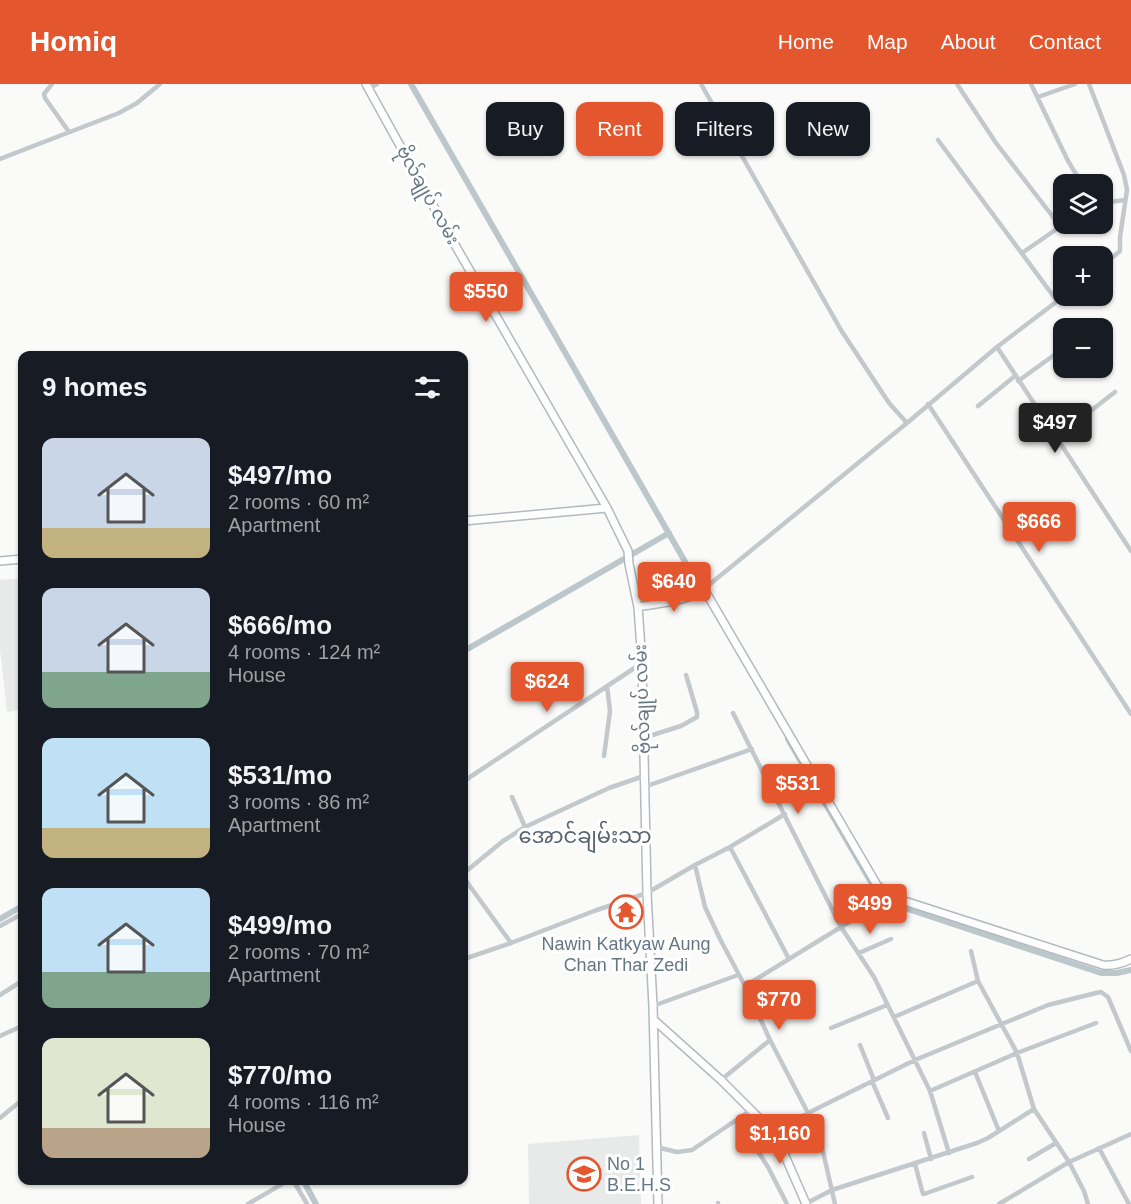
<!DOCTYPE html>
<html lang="en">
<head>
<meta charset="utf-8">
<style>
	:root { --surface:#171b24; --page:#242831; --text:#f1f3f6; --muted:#9ea1a6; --accent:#e4572e }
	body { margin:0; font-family:Helvetica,"Noto Sans Myanmar",sans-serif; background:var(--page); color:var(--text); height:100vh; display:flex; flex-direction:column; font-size:22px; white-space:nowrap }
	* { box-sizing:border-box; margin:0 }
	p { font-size:20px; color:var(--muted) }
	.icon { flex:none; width:33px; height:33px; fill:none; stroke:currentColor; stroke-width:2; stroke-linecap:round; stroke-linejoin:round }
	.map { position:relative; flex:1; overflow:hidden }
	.drawer { position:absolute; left:18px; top:267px; width:450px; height:834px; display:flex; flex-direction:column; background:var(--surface); border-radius:12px; box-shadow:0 2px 4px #0004 }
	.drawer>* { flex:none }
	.hud { position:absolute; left:486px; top:18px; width:555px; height:54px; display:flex; gap:12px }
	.controls { position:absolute; left:1053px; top:90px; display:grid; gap:12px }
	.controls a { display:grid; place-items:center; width:60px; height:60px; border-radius:12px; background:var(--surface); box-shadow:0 2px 4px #0004; font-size:30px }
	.price { position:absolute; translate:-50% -51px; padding:0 14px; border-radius:6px; background:var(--accent); color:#fff; font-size:20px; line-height:39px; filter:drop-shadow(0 2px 3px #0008) }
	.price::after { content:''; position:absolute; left:50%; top:36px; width:18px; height:14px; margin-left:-9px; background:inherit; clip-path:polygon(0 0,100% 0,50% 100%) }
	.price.on { background:#222; color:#fff }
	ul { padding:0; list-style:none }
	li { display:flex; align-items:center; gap:18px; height:150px; padding:0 24px }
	li span { display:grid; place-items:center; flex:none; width:168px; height:120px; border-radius:12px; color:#555 }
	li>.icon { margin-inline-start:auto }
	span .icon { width:72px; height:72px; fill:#fffc; stroke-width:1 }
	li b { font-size:26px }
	h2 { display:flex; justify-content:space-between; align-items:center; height:72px; padding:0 24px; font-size:26px }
	.pill { padding:0 21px; border-radius:12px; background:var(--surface); box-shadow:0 2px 4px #0004; font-size:21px; line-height:54px }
	.pill.on { background:var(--accent); color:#fff }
	header { display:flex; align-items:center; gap:36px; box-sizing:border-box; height:84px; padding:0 30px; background:var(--accent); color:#fff }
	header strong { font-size:28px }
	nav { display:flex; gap:33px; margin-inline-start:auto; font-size:21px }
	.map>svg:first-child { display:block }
	.built { fill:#e8e9e9 }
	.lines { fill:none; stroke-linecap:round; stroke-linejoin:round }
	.canal { stroke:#bbc7cb; stroke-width:6 }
	.secondary-casing { stroke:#b3babf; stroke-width:10 }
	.street { stroke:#c3c8cc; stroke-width:4.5 }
	.secondary { stroke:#fff; stroke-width:7 }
	.labels { text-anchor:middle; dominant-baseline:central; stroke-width:6; stroke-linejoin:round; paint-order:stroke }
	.street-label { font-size:18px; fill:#657683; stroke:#fff }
	.poi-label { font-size:18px; fill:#657683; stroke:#fff }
	.quarter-label { font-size:21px; fill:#57646e; stroke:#fff }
</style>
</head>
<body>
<header>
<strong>Homiq</strong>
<nav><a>Home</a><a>Map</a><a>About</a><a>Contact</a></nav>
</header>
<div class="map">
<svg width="1131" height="1120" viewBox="0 0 1131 1120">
	<rect width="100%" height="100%" fill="#fafaf8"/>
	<path class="built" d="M22 494V626L7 628 0 565V496Z
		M639 1051 641 1120H529L528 1060Z"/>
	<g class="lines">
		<path class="canal" d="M411 0 703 509
			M464 567 669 449
			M788 655 868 793 880 811 893 820 1101 889H1117L1131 886
			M0 835 22 822
			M303 1096 316 1120"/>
		<defs>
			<path id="secondary" d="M366 0 451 154 607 424 628 467 629 480 638 523 642 579 647 809 653 922 658 1120
				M464 437 607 424
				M0 477 22 475
				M704 505 877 801 889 812 1103 881C1113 882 1121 880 1131 875
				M638 523C661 519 684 517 704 506V505
				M654 936 721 996 773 1048 779 1058 806 1120"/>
		</defs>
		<use href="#secondary" class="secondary-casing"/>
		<path class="street" d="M52 0 44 10 45 14 69 48
			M701 0 841 246 889 319 907 339
			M957 0 996 59 1060 142
			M1031 0 1068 77 1082 100
			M1089 0 1124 91 1127 106 1120 153V167L1102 182
			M368 5 377 0
			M1038 13 1075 0
			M938 56 1057 217
			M0 75 119 29 137 19 160 0
			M1102 119 1125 116
			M1022 169 1064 140
			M997 263 1131 467
			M1018 297 1064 264
			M928 320 1131 630
			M978 322 1015 292
			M1057 353 1115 308
			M704 505 907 339 997 263 1064 212
			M733 629 841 843 866 827
			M643 654 681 642 697 633V628L686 591
			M604 672 610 627 607 602
			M464 697 642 579
			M644 703 752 665
			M512 713 525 743
			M730 763 785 730
			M695 781 705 823 720 855 745 902 770 956 808 1029 821 1059 835 1120
			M464 789 503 757 525 743 609 704 644 692
			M464 794 511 859
			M0 842 22 830
			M971 867 978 897 1017 969 1034 1025 1069 1078 1084 1107 1088 1120
			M859 869 891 855
			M464 875 511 859 594 827 647 809 695 781 730 763 789 875
			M745 902 841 843 874 893 930 1007 949 1069
			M0 911 22 897
			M653 922 738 891
			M894 933 978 897
			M831 944 887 921
			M0 952 22 942
			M860 961 874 996
			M975 988 999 1047
			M721 996 770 956
			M872 997 888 1034
			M930 1007 1017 969 1096 939
			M0 1034 22 1016
			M773 1048 808 1029 915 976 1048 921 1096 909 1101 908 1108 913 1131 967
			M924 1049 931 1075
			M750 1055 768 1083 787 1120
			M656 1063 677 1068 692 1066 751 1026
			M1099 1064 1129 1120
			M1029 1075 1056 1059
			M915 1080 923 1110H924L972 1093
			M293 1096 307 1120
			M718 1119V1120
			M248 1120 289 1096
			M805 1120 832 1106 977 1059 988 1054 1034 1025
			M999 1120 1069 1078 1131 1050"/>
		<use href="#secondary" class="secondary"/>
	</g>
	<defs>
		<symbol id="temple-ring" viewBox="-11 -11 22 22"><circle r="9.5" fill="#fff" stroke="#e4572e" stroke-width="1.5"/><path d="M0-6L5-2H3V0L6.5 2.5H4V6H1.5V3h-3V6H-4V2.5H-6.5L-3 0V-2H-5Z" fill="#e4572e"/></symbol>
		<symbol id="school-ring" viewBox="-11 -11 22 22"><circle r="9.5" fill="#fff" stroke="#e4572e" stroke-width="1.5"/><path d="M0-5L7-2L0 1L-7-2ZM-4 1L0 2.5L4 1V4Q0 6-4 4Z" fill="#e4572e"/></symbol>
	</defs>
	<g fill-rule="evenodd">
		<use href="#temple-ring" x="607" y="809" width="38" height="38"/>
		<use href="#school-ring" x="565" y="1071" width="38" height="38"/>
	</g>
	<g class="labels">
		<g class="street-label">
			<text transform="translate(428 111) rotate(61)">ဗိုလ်ချုပ် လမ်း</text>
			<text transform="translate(642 615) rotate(-92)">ဗိုလ်ချုပ် လမ်း</text>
		</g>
		<g class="poi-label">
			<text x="626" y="860">Nawin Katkyaw Aung<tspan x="626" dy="21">Chan Thar Zedi</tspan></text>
			<text x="607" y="1080" text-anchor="start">No 1<tspan x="607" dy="21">B.E.H.S</tspan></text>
		</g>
		<g class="quarter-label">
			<text x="585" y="751">အောင်ချမ်းသာ</text>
		</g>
	</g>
</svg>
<div class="controls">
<a><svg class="icon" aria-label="layers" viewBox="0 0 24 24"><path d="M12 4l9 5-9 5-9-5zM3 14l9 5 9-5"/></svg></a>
<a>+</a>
<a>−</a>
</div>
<b class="price" style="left:486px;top:239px">$550</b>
<b class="price on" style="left:1055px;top:370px">$497</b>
<b class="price" style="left:1039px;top:469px">$666</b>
<b class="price" style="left:674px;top:529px">$640</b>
<b class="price" style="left:547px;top:629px">$624</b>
<b class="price" style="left:798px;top:731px">$531</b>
<b class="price" style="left:870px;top:851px">$499</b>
<b class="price" style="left:779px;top:947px">$770</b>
<b class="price" style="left:780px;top:1081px">$1,160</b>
<div class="hud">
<a class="pill">Buy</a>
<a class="pill on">Rent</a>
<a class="pill">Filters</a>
<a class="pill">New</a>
</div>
<section class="drawer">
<h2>9 homes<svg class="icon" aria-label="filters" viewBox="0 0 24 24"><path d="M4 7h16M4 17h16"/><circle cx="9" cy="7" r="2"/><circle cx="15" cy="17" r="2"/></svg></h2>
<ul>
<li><span style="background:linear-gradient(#c9d6e8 75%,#c2b280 0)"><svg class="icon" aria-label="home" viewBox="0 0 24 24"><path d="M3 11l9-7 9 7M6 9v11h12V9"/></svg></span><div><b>$497/mo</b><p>2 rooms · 60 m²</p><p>Apartment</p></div></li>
<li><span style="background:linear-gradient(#c9d6e8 70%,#7fa58c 0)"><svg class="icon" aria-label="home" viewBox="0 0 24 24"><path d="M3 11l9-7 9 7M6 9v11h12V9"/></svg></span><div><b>$666/mo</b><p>4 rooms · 124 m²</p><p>House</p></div></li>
<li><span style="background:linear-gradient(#bfe0f5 75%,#c2b280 0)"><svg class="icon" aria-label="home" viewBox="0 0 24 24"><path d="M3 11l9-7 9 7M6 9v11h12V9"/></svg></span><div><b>$531/mo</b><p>3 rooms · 86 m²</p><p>Apartment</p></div></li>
<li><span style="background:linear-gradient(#bfe0f5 70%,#7fa58c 0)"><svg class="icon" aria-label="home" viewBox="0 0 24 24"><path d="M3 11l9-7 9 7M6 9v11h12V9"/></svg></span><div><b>$499/mo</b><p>2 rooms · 70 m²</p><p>Apartment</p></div></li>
<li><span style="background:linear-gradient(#dfe7d0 75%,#b9a48a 0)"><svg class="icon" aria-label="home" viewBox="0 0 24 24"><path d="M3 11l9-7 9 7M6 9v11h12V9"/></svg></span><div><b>$770/mo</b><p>4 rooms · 116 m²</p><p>House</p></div></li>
</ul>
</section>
</div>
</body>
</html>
